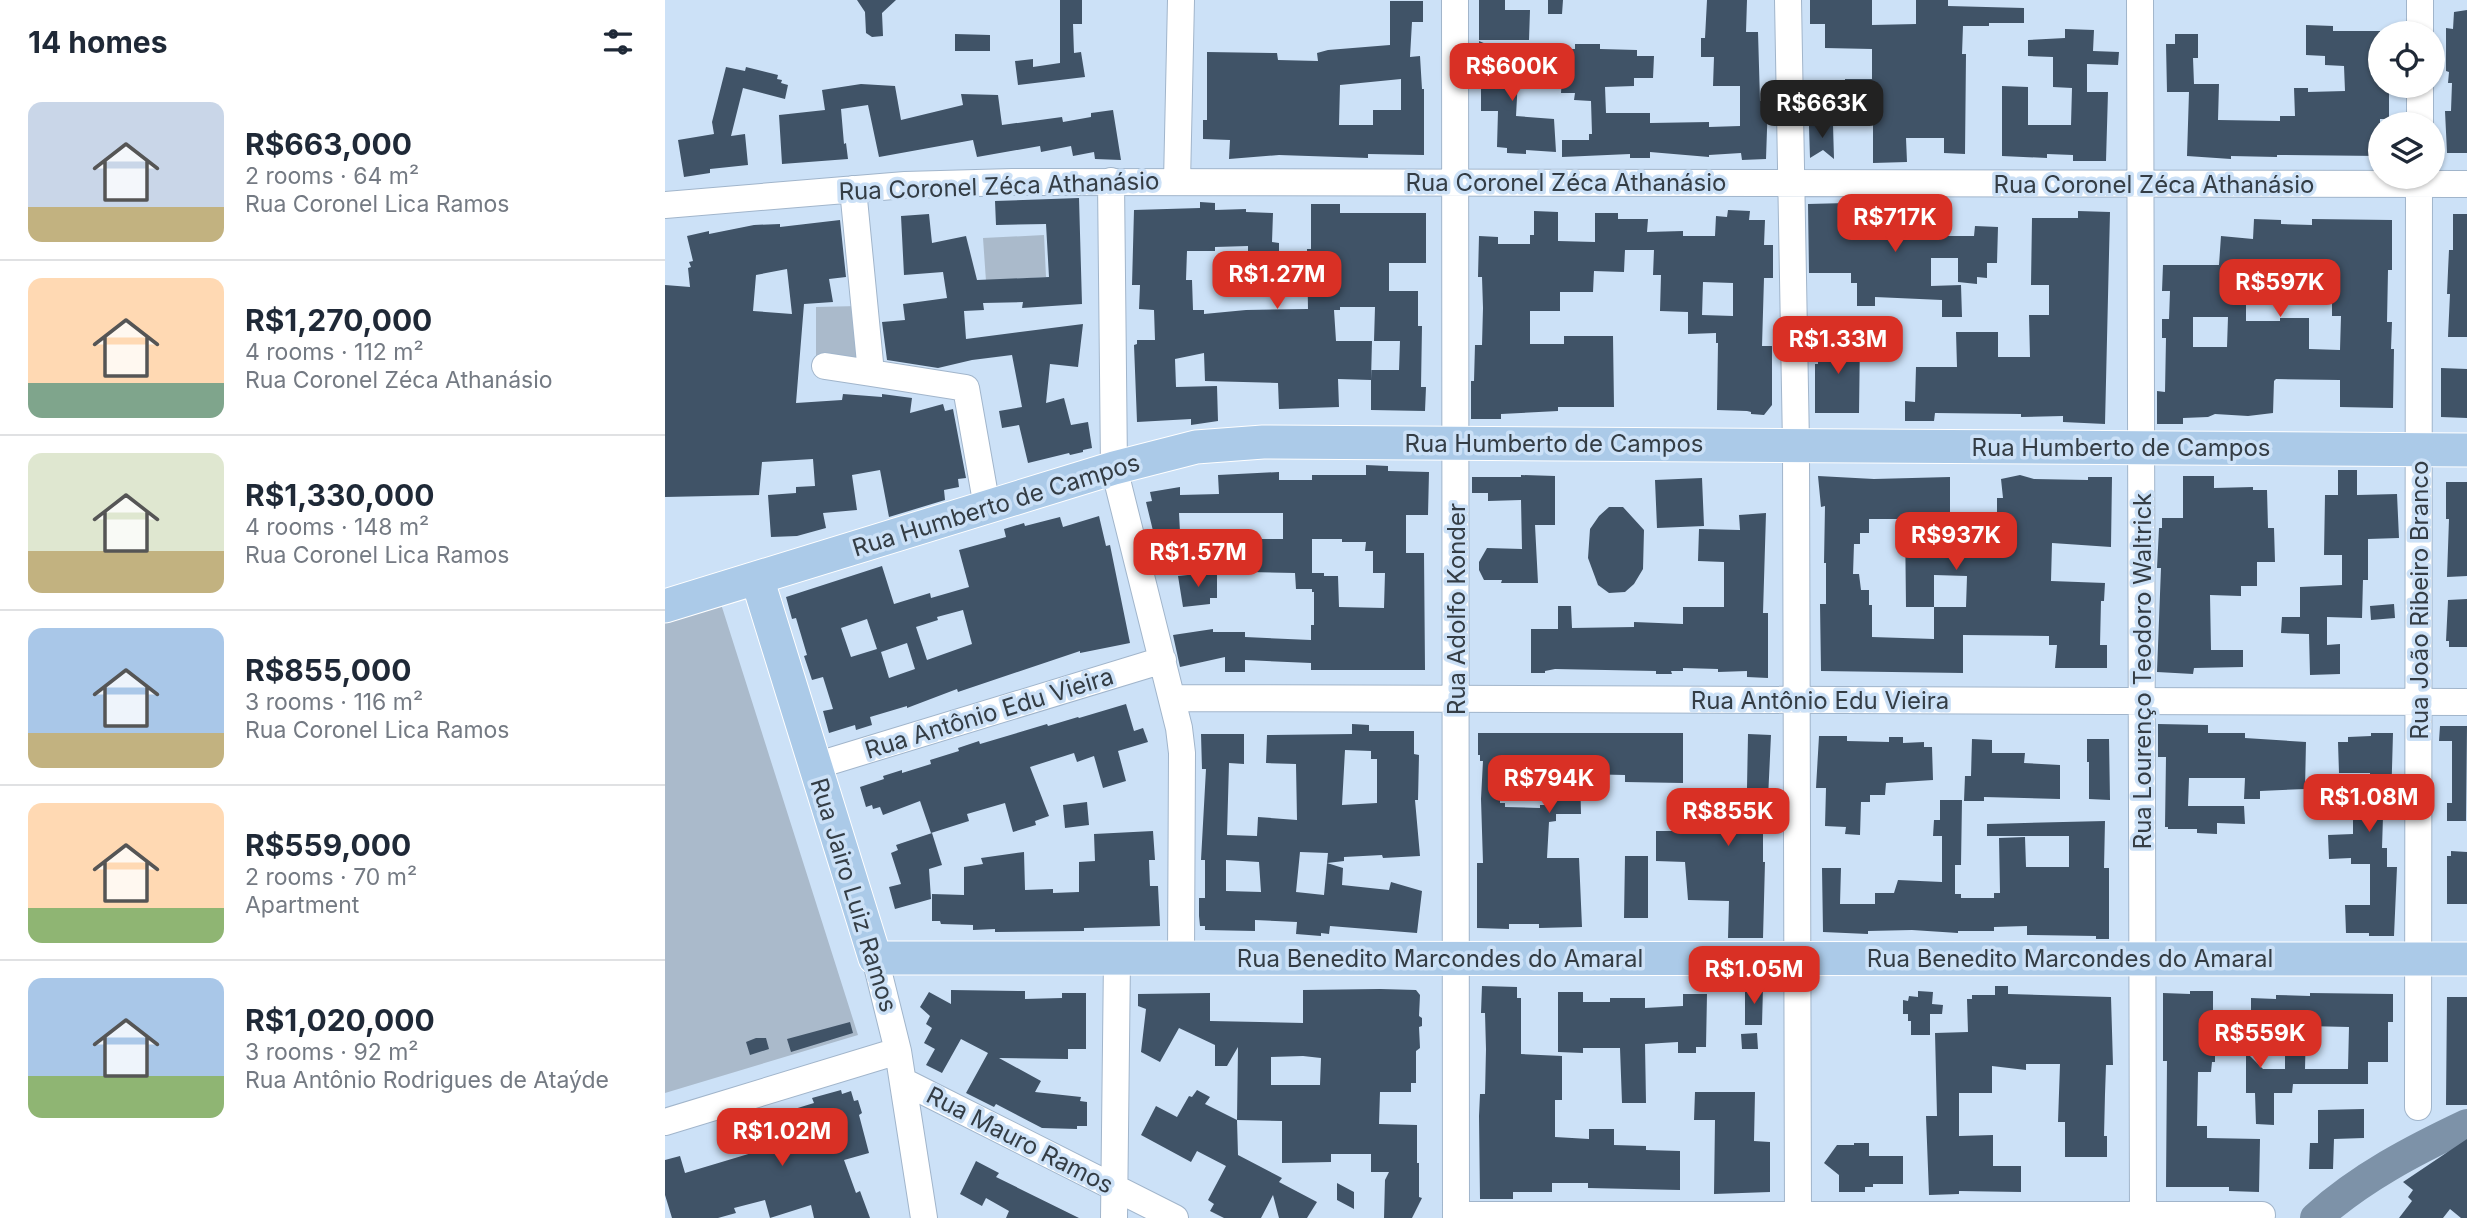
<!DOCTYPE html>
<html lang="en">
<head>
<meta charset="utf-8">
<style>
	:root { --surface:#fff; --page:#f6f6f7; --text:#1f2937; --muted:#747a83; --line:#e0e1e3; --accent:#d93025 }
	body { margin:0; font-family:Inter,sans-serif; background:var(--page); color:var(--text); height:100vh; display:flex; flex-direction:column; font-size:26px; white-space:nowrap }
	* { box-sizing:border-box; margin:0 }
	p { font-size:23px; color:var(--muted) }
	.icon { flex:none; width:38px; height:38px; fill:none; stroke:currentColor; stroke-width:2; stroke-linecap:round; stroke-linejoin:round }
	.map { position:relative; flex:1; overflow:hidden }
	.panel { display:flex; flex-direction:column; background:var(--surface); width:665px }
	.panel>* { flex:none }
	.tools { position:absolute; left:1703px; top:21px; display:grid; gap:14px }
	.tools a { display:grid; place-items:center; width:77px; height:77px; border-radius:50%; background:var(--surface); box-shadow:0 2px 5px #0004; font-size:35px }
	.price { position:absolute; translate:-50% -60px; padding:0 16px; border-radius:14px; background:var(--accent); color:#fff; font-size:23px; line-height:46px; filter:drop-shadow(0 2px 4px #0008) }
	.price::after { content:''; position:absolute; left:50%; top:42px; width:21px; height:16px; margin-left:-10px; background:inherit; clip-path:polygon(0 0,100% 0,50% 100%) }
	.price.active { background:#222; color:#fff }
	ul { padding:0; list-style:none }
	li { display:flex; align-items:center; gap:21px; height:175px; padding:0 28px }
	li+li { border-top:2px solid var(--line) }
	li span { display:grid; place-items:center; flex:none; width:196px; height:140px; border-radius:14px; color:#555 }
	li>.icon { margin-inline-start:auto }
	span .icon { width:84px; height:84px; fill:#fffc; stroke-width:1 }
	li b { font-size:30px }
	h2 { display:flex; justify-content:space-between; align-items:center; height:84px; padding:0 28px; font-size:30px }
	main { display:flex; flex:1; min-height:0 }
	.map>svg:first-child { display:block }
	.green { fill:#aabacb }
	.lines { fill:none; stroke-linecap:round; stroke-linejoin:round }
	.river { stroke:#7d92a8; stroke-width:32 }
	.building { fill:#405367; fill-rule:evenodd }
	.minor-casing { stroke:#a1b5cb; stroke-width:28 }
	.major-casing { stroke:#fff; stroke-width:35 }
	.minor { stroke:#fff; stroke-width:26 }
	.major { stroke:#abcae8; stroke-width:33 }
	.labels { text-anchor:middle; dominant-baseline:central; stroke-width:7; stroke-linejoin:round; paint-order:stroke }
	.street-label { font-size:24px; fill:#343d45; stroke:#cce1f7 }
</style>
</head>
<body>
<main>
<section class="panel">
<h2>14 homes<svg class="icon" aria-label="filters" viewBox="0 0 24 24"><path d="M4 7h16M4 17h16"/><circle cx="9" cy="7" r="2"/><circle cx="15" cy="17" r="2"/></svg></h2>
<ul>
<li><span style="background:linear-gradient(#c9d6e8 75%,#c2b280 0)"><svg class="icon" aria-label="home" viewBox="0 0 24 24"><path d="M3 11l9-7 9 7M6 9v11h12V9"/></svg></span><div><b>R$663,000</b><p>2 rooms · 64 m²</p><p>Rua Coronel Lica Ramos</p></div></li>
<li><span style="background:linear-gradient(#ffd9b3 75%,#7fa58c 0)"><svg class="icon" aria-label="home" viewBox="0 0 24 24"><path d="M3 11l9-7 9 7M6 9v11h12V9"/></svg></span><div><b>R$1,270,000</b><p>4 rooms · 112 m²</p><p>Rua Coronel Zéca Athanásio</p></div></li>
<li><span style="background:linear-gradient(#dfe7d0 70%,#c2b280 0)"><svg class="icon" aria-label="home" viewBox="0 0 24 24"><path d="M3 11l9-7 9 7M6 9v11h12V9"/></svg></span><div><b>R$1,330,000</b><p>4 rooms · 148 m²</p><p>Rua Coronel Lica Ramos</p></div></li>
<li><span style="background:linear-gradient(#a9c7e8 75%,#c2b280 0)"><svg class="icon" aria-label="home" viewBox="0 0 24 24"><path d="M3 11l9-7 9 7M6 9v11h12V9"/></svg></span><div><b>R$855,000</b><p>3 rooms · 116 m²</p><p>Rua Coronel Lica Ramos</p></div></li>
<li><span style="background:linear-gradient(#ffd9b3 75%,#8fb573 0)"><svg class="icon" aria-label="home" viewBox="0 0 24 24"><path d="M3 11l9-7 9 7M6 9v11h12V9"/></svg></span><div><b>R$559,000</b><p>2 rooms · 70 m²</p><p>Apartment</p></div></li>
<li><span style="background:linear-gradient(#a9c7e8 70%,#8fb573 0)"><svg class="icon" aria-label="home" viewBox="0 0 24 24"><path d="M3 11l9-7 9 7M6 9v11h12V9"/></svg></span><div><b>R$1,020,000</b><p>3 rooms · 92 m²</p><p>Rua Antônio Rodrigues de Ataýde</p></div></li>
</ul>
</section>
<div class="map">
<svg width="1802" height="1218" viewBox="0 0 1802 1218">
	<rect width="100%" height="100%" fill="#cce1f7"/>
	<path class="green" d="M379 235 381 277 321 281 318 238Z
		M193 306 199 365 151 356V307Z
		M56 604 193 1035 0 1093V622Z"/>
	<g class="lines">
		<path class="river" d="M1651 1218C1695 1178 1749 1150 1802 1125"/>
	</g>
	<path class="building" d="M192 0H231L217 13 218 36 207 37 201 33 200 12Z
		M395 0H417V24H408L409 53 416 52 420 77 353 85 350 61 368 59V67L395 63Z
		M814 0H840V10H865L864 40H814Z
		M883 0H898L897 14H883Z
		M1042 0H1082L1081 32H1093L1095 101H1103L1101 159 1077 160 1076 153 1044 155V157L985 152V158H965V154L897 157V140H924V134H927L926 101 909 100 910 93H896L897 77 901 78 902 49H910V44H935V49L972 50V56H989L988 78H969V86L940 87 941 113H985V123L1044 122V127L1075 126V86H1048L1049 57H1036V38H1040Z
		M1145 0H1207V25L1251 24V0H1283V6L1359 8V23H1324V26H1298L1297 54H1301L1300 154 1279 153V138H1241L1242 162 1208 163V92H1180V79H1207V49L1160 48V24H1145Z
		M725 1H758V22H747L745 57 755 56 757 89H759V155L703 154V158L614 155 564 159 565 140 538 139V120H542V52L612 53 613 60 653 61 652 53 663 50 725 45ZM736 79V110H708V125H674L675 85Z
		M1802 10V153H1782L1780 111H1786L1787 83H1783L1784 72 1781 71V28L1788 29 1789 12Z
		M1641 25 1668 26V31H1715V87L1724 88V119H1715V156L1612 155V157L1566 156V159L1522 156 1524 92H1502L1501 44H1510V34H1533V58H1528L1529 84H1554L1553 120 1615 121V116H1630L1629 88H1643V92L1680 91 1679 66 1660 65V56L1641 55Z
		M1400 29 1429 30 1428 51 1454 52 1453 65 1422 64V92H1443L1441 161H1408V155L1382 154V158L1337 156V86L1363 87V125H1406L1407 88 1388 87V57L1363 56V40L1400 38Z
		M290 34 325 35V51H290Z
		M814 41 866 63V79H853L851 116 889 119 891 152 861 150V154L842 153V148L832 147 833 111H816V64L814 63Z
		M61 67 80 71 81 67 113 75 112 79 117 80 116 83 123 85 120 99 78 88 66 136 80 134 83 165 45 169V173L19 177 13 140 49 134 47 122Z
		M196 84 230 86 236 120 298 105 296 94 333 95 337 125 397 117 398 122 426 117V113L448 110 456 160 430 159 429 152 408 156 406 146 376 152 375 146 312 157 308 140 214 157 203 105 176 109 179 144 181 143 183 159 117 164 114 115 160 110 157 90Z
		M1168 125 1169 159 1158 150 1145 158 1144 126Z
		M414 198 417 304 357 308 358 302 318 303 319 310 299 311 301 339 418 324 413 367 385 364 381 403 399 398 406 425 423 422 427 448 418 450V452L405 455 404 453 363 463 354 425 337 428 334 411 357 407 347 355 307 360 273 368 222 360 217 322 240 320 238 304 282 298 278 272 239 275 236 216 264 214 267 243 301 236 312 280 384 277 381 224 331 225 330 201Z
		M535 202 550 203V210L581 209V212L608 213 607 242 614 243V261L583 260V246L550 247V251H522L521 280H527L528 310H539V314L581 310 643 309 642 249H646V204H675V213H761V263H724V291H753V326H757L756 387H761L760 411 706 410V370H734L735 341H709L710 307H675V310H669L671 341H707L706 380 673 379 674 407 614 409 613 383 540 381 539 353 510 359 511 387 552 386 553 421 526 425V419L472 422 469 345 472 344V340H490L489 310 474 309 475 285H467L469 210 535 208Z
		M1182 203V209H1210V214L1266 217V236H1309L1310 226 1333 227 1332 263H1322V278L1312 277V284L1293 282V258H1266V286L1296 285 1297 317H1277V300L1210 297V306H1192V283H1186V273H1144L1143 204Z
		M1063 210 1085 211 1084 220H1100L1099 245H1108V278H1099L1097 346H1107V405L1099 415 1086 414V412L1082 411 1052 410 1053 343H1051V333L1023 334V312L995 311 996 275H988L989 250H960L959 272 929 271 928 292H895V311H865V344H899V336H948L949 407H893V411L836 414V419H806V381H809L810 345H817L818 308 817 277H813L814 236 833 237V244H865V235H869V211L893 212V241L930 242V213H953V219H983L982 232 1018 231V236H1050L1051 216 1062 217ZM1038 282 1068 283V316L1037 315Z
		M1413 211 1445 212 1440 424 1398 422V416L1356 417V414L1270 413 1269 421H1240V401L1250 402 1251 367H1292L1291 332H1333V357H1365L1364 315H1384V285H1366L1367 218H1413Z
		M1788 214H1802V337H1783L1785 294H1782L1783 271 1784 250H1788Z
		M1589 219 1616 220V224L1647 225V219L1727 220V270H1723L1722 322H1727L1726 349H1729L1728 408 1675 407V380L1611 379 1609 381 1608 413 1583 416 1550 414 1543 417 1518 418V424H1492V391L1500 392 1501 338H1497V319H1504L1505 291H1497L1498 265H1554L1556 236 1588 239ZM1595 273 1649 274V280L1667 281V316H1676L1675 350 1644 349V318H1615V321H1581V291H1595ZM1528 317H1563L1562 347H1528Z
		M175 220 181 277 164 279 168 302 139 304 131 403 177 400 178 394 217 397V394L247 398 245 413 278 404 280 411 288 409 301 478 293 479 294 487 279 490 280 500 224 517 215 470 187 475 192 510 158 513 161 528 132 536 106 537 103 495 131 493V487L150 486 148 459 97 462 94 495 0 497V285L25 287 23 268 26 267 24 262 28 261 22 236 44 231V234L89 225 115 224V227ZM122 269 127 314 88 311 91 275Z
		M1153 338H1195L1194 413H1150V364H1153Z
		M1776 368 1802 369V418L1776 417Z
		M701 465 723 466V471L764 472 763 515H741V553H759L760 670H646V663L580 660V672H560V657L515 667 508 635 548 629V632H580V637L646 640V625H649V592H647V589H631L630 573 585 572V539H618V513H514L517 569 498 572 481 502 487 501 485 492 515 487V495L554 494 553 475 614 472V480H647V475H701ZM647 539H677V542H701L700 551H708V573H720L719 608 674 607 673 576H659V573H647Z
		M1673 470H1692V495L1732 494 1734 538 1703 539V580H1698L1697 618 1662 617V645L1675 644V674L1645 675 1644 634 1616 633 1617 617H1635V587L1677 585V555H1659L1660 495H1673Z
		M856 475 890 476V525H870L873 583H836L837 580H819L814 570V562L822 548 857 549 856 500 823 501V493H807V477H856Z
		M1355 475 1369 479 1423 480V477H1447L1446 547 1387 543 1386 581 1440 583 1439 601H1436L1435 645H1442V668H1390L1392 645H1384V636L1298 635V673L1156 671 1155 604H1161V563H1159L1160 506 1156 507 1153 476 1209 479 1285 477V519H1332V498H1338L1336 479ZM1204 519H1240L1241 607H1269V639L1207 637V605H1204V590H1196L1194 574H1188L1189 544H1195V533H1204ZM1269 575 1302 576 1301 607H1269Z
		M1518 476H1549V488L1588 487V490H1602L1603 528H1609L1610 562H1592V586H1576V596L1545 595 1546 650H1578V667L1529 668 1528 674 1492 672 1496 568H1492L1494 528H1497V518H1518Z
		M1037 478 1039 526 992 528 990 480Z
		M1781 482H1802V576L1782 577 1784 519H1781Z
		M944 507H958L979 530 978 569 969 584 960 592 944 593 933 585 923 558 925 529 934 516Z
		M1101 513 1098 613H1103V678L1082 677V671L1053 672V669L1018 668V671H1006L1007 674H991V671L890 669 880 671V673H866V629H893V606H906L907 628 969 627V622L1018 624V607H1059V562L1033 561 1034 529 1075 530 1074 515Z
		M434 516 441 546 445 545 465 643 415 653V651L293 692 292 689 242 708V706L205 717 207 725 191 730 190 725 164 733 158 711 168 709 158 677 147 680 139 656 142 655 131 618 127 619 121 597 217 566 229 604 265 593 266 598 304 587 294 550 341 537 339 529 359 523 360 526 395 517 398 527ZM298 610 307 644 262 660 251 627 273 620 272 617ZM202 619 212 649 186 657 176 628ZM242 643 250 669 224 678 216 652Z
		M552 572V598H545V604L518 607 513 576Z
		M1802 599V647H1784V641H1781L1783 600Z
		M1729 604 1730 618 1706 620 1705 606Z
		M461 704 469 731 478 728 483 742 453 751 461 781 438 788 429 756 412 762 409 753 365 767 384 816 370 821 371 825 348 832 340 803 302 814 304 821 266 833 255 801 218 815 215 807 208 809 207 805 201 807 195 787 219 779 218 776 237 770V773L266 764 265 760 294 751 293 748 314 741 315 744 382 724 383 726 413 717 414 718Z
		M687 724 704 725V731H749V754L754 755 753 800H750L755 856 718 858 717 855 679 857V861L662 863 663 853 635 852 631 892 659 895 662 863 678 868 677 885 724 890 726 882 757 891 752 933 665 926 664 934 656 933V936L631 934 632 922 590 920V931L540 930V926H535L534 916V898H540V860H536L541 769H537L536 734H579V764L564 763 562 835 592 836 593 817 632 820 631 764 601 763 602 735 687 734ZM680 750 706 751V759H712V803L677 805ZM561 860 594 862 596 892 561 891Z
		M1493 724 1543 725V733H1580V738L1641 742 1640 789 1595 791V799H1579L1580 778H1524L1523 806H1579L1580 824 1552 823V834L1532 833V829H1503V827H1500L1501 757H1493Z
		M1775 726H1802L1801 821H1782V803H1787V741H1774Z
		M813 733H1018V783L960 782V775L915 774 916 814H891V821L884 822 882 858H914L917 927 874 928V924H844V929L812 928V863H818L816 799 818 761H815V755H813ZM835 770H877L880 805H875V808L840 807V803H835Z
		M1706 733H1728L1726 804H1721V816H1718L1717 848H1722V867H1732L1729 936H1704V933H1681L1680 905H1705V864H1686V858L1664 859 1663 835 1688 834V807H1705V773H1674L1673 742H1683V737L1706 736Z
		M1083 734 1106 735 1102 820 1098 819V862H1100L1098 938H1063L1064 901 1023 900 1020 862 991 861V831H1021V801H1037V806L1078 807V788H1082Z
		M1154 736H1182V741L1224 742V737H1238V743L1259 742V747H1267L1268 780 1221 783 1220 795H1205V802H1196L1195 835 1180 834 1181 827 1160 826 1161 788H1151Z
		M1307 739 1327 740V753H1360L1359 763 1395 765V799L1319 797V801H1299L1300 776H1306Z
		M1422 739H1444L1445 800 1424 799V762H1422Z
		M1275 800H1297L1296 865H1290V894H1296V898H1329V893H1335L1334 838 1360 837 1361 867H1404V836H1322V824L1440 821 1439 868H1444V939H1431V936L1362 935V926L1329 927V931H1293V933L1247 930 1203 931V934L1158 932 1157 868H1176L1175 904H1210V893H1229L1233 880 1277 882V836H1268L1269 820H1275Z
		M422 802 424 825 400 828 398 805Z
		M488 831 490 860H484L485 886H493L495 926 419 928V931L330 932V929L308 930V925L276 924 275 921H267V894L299 895V867L318 864 316 858 359 852 360 890 388 889V893L414 892V862L430 861 429 834Z
		M267 833 277 865 264 869 266 899 230 909 224 887 236 884 226 853 233 850 231 845Z
		M1786 851 1802 852V904H1782V856H1786Z
		M960 856H983V918H959Z
		M817 986 852 987V998H856V1054L897 1056V1100H890V1137L924 1139V1129H949V1145L981 1146V1150L1015 1151V1190L923 1188V1183H887V1192H848V1199H815L814 1116 815 1094H820L821 1049 820 1013H816Z
		M1330 986H1343V994L1446 997 1448 1065H1441L1440 1094 1439 1136H1442V1157H1400V1122H1393L1395 1064H1361V1070L1327 1066V1093H1294V1136L1328 1135V1166H1356V1192L1294 1191V1194L1264 1195 1261 1116H1272L1270 1033 1303 1032 1302 999H1307V995H1330Z
		M1080 987H1098L1097 1025H1080Z
		M715 989 751 990 755 995 754 1016 757 1018V1026L754 1027 755 1048 751 1051V1083H746V1092H715L714 1124 752 1125V1163H754V1197L757 1198 747 1218H719L720 1180 724 1172H706V1154H666V1162L617 1163V1121L572 1120 573 1155 617 1178 614 1182 652 1202 642 1218H614L608 1195 596 1218H559L545 1211 549 1204 543 1200 561 1166 532 1151 526 1162 476 1135 491 1106 512 1117 524 1096 527 1097 532 1090 545 1097 540 1104 572 1120 573 1047 562 1066H550V1045L514 1028 495 1062 476 1052 481 1009 473 1006V994L545 993V1021L638 1023V990ZM638 1056 656 1058 655 1085H606V1057Z
		M286 990 360 991V999L397 998V993H421V1049H403V1059L334 1058 376 1081 370 1092 416 1097 415 1101 422 1102V1126H412V1129L377 1128 331 1104 329 1107 301 1093 323 1053 296 1039 277 1073 261 1065 270 1049 259 1043 267 1028 261 1024 265 1016 255 1007 264 992 286 1004Z
		M1253 991 1268 992 1267 1004 1278 1005 1277 1014H1265V1035H1246V1021H1243V1014H1238V1000L1243 1001 1244 996 1253 997Z
		M1525 991H1548V1010H1586V998L1611 999V995L1645 996V993L1728 994V1022H1723V1062H1703V1084H1628L1627 1093H1609V1125L1591 1124 1590 1093H1581V1052L1598 1069H1620V1031L1575 1027V1045H1550V1062H1547L1546 1072H1533L1532 1126H1542V1138L1595 1139 1594 1192 1564 1191V1187H1501L1502 1061H1498V993L1525 994ZM1641 1026 1684 1027 1683 1069H1640Z
		M893 992H918V1002H945V998H980V1008L1018 1006V994H1042L1041 1047H1031V1053H1013V1042L980 1044 981 1103H957L955 1048H918V1053L893 1052Z
		M1782 997H1802V1105H1781Z
		M185 1022 188 1033 126 1052 122 1039Z
		M1092 1033 1093 1049H1077L1076 1034Z
		M91 1038H101L104 1049 85 1055 81 1042Z
		M176 1090 177 1094 186 1091 189 1101 193 1100 197 1113 194 1115 204 1153 179 1160 191 1193 195 1191 205 1218H149L146 1205 105 1218 100 1200 69 1208 71 1213 53 1218H7L0 1195V1160L15 1156 20 1173 90 1152 86 1140 117 1129 113 1114 149 1103 147 1098Z
		M1030 1092H1090L1089 1141 1105 1142V1192L1049 1194 1050 1120H1029Z
		M1699 1109V1138L1669 1139 1668 1169H1644L1645 1143H1653V1110Z
		M1802 1139V1218H1796L1785 1209 1778 1218H1734L1747 1201 1743 1197 1748 1190 1738 1182Z
		M1189 1143H1204V1156H1238V1184H1208V1187H1200V1192H1174V1175L1159 1163 1172 1145H1189Z
		M311 1161 334 1173 331 1177 414 1218H341L344 1211 321 1198 317 1206 295 1194Z
		M672 1183 689 1192V1209L672 1200Z"/>
	<g class="lines">
		<defs>
			<path id="minor" d="M790 0 791 1218
				M1123 0 1131 445 1133 1218
				M1475 0 1478 1215
				M1755 33V0
				M1755 124V86
				M446 181 449 468 514 728 517 753 516 958
				M512 182 516 0
				M188 189 206 373 301 388 322 507
				M0 205 240 185 347 182 1802 184
				M160 366 206 373
				M508 698 1802 702
				M150 766 498 660
				M210 958 233 1051 259 1218
				M238 1081 510 1218
				M1753 1107 1754 177
				M0 1122 233 1051
				M791 1215H1597
				M449 1218 452 958"/>
			<path id="major" d="M92 578 210 958 1802 959
				M0 606 449 468 531 447 598 442 1802 450"/>
		</defs>
		<use href="#minor" class="minor-casing"/>
		<use href="#major" class="major-casing"/>
		<use href="#minor" class="minor"/>
		<use href="#major" class="major"/>
	</g>
	<g class="labels">
		<g class="street-label">
			<text x="901" y="182">Rua Coronel Zéca Athanásio</text>
			<text x="1489" y="184">Rua Coronel Zéca Athanásio</text>
			<text transform="translate(334 186) rotate(-2)">Rua Coronel Zéca Athanásio</text>
			<text x="889" y="443">Rua Humberto de Campos</text>
			<text x="1456" y="447">Rua Humberto de Campos</text>
			<text transform="translate(331 505) rotate(-17)">Rua Humberto de Campos</text>
			<text transform="translate(1754 600) rotate(-90)">Rua João Ribeiro Branco</text>
			<text transform="translate(791 609) rotate(-90)">Rua Adolfo Konder</text>
			<text transform="translate(1477 671) rotate(-90)">Rua Lourenço Teodoro Waltrick</text>
			<text x="1155" y="700">Rua Antônio Edu Vieira</text>
			<text transform="translate(324 713) rotate(-17)">Rua Antônio Edu Vieira</text>
			<text transform="translate(189 895) rotate(73)">Rua Jairo Luiz Ramos</text>
			<text x="775" y="958">Rua Benedito Marcondes do Amaral</text>
			<text x="1405" y="958">Rua Benedito Marcondes do Amaral</text>
			<text transform="translate(355 1140) rotate(27)">Rua Mauro Ramos</text>
		</g>
	</g>
</svg>
<div class="tools">
<a><svg class="icon" aria-label="locate" viewBox="0 0 24 24"><circle cx="12" cy="12" r="6"/><path d="M12 2v4M12 18v4M2 12h4M18 12h4"/></svg></a>
<a><svg class="icon" aria-label="layers" viewBox="0 0 24 24"><path d="M12 4l9 5-9 5-9-5zM3 14l9 5 9-5"/></svg></a>
</div>
<b class="price" style="left:847px;top:103px">R$600K</b>
<b class="price active" style="left:1157px;top:140px">R$663K</b>
<b class="price" style="left:1230px;top:254px">R$717K</b>
<b class="price" style="left:612px;top:311px">R$1.27M</b>
<b class="price" style="left:1615px;top:319px">R$597K</b>
<b class="price" style="left:1173px;top:376px">R$1.33M</b>
<b class="price" style="left:1291px;top:572px">R$937K</b>
<b class="price" style="left:533px;top:589px">R$1.57M</b>
<b class="price" style="left:884px;top:815px">R$794K</b>
<b class="price" style="left:1704px;top:834px">R$1.08M</b>
<b class="price" style="left:1063px;top:848px">R$855K</b>
<b class="price" style="left:1089px;top:1006px">R$1.05M</b>
<b class="price" style="left:1595px;top:1070px">R$559K</b>
<b class="price" style="left:117px;top:1168px">R$1.02M</b>
</div>
</main>
</body>
</html>
